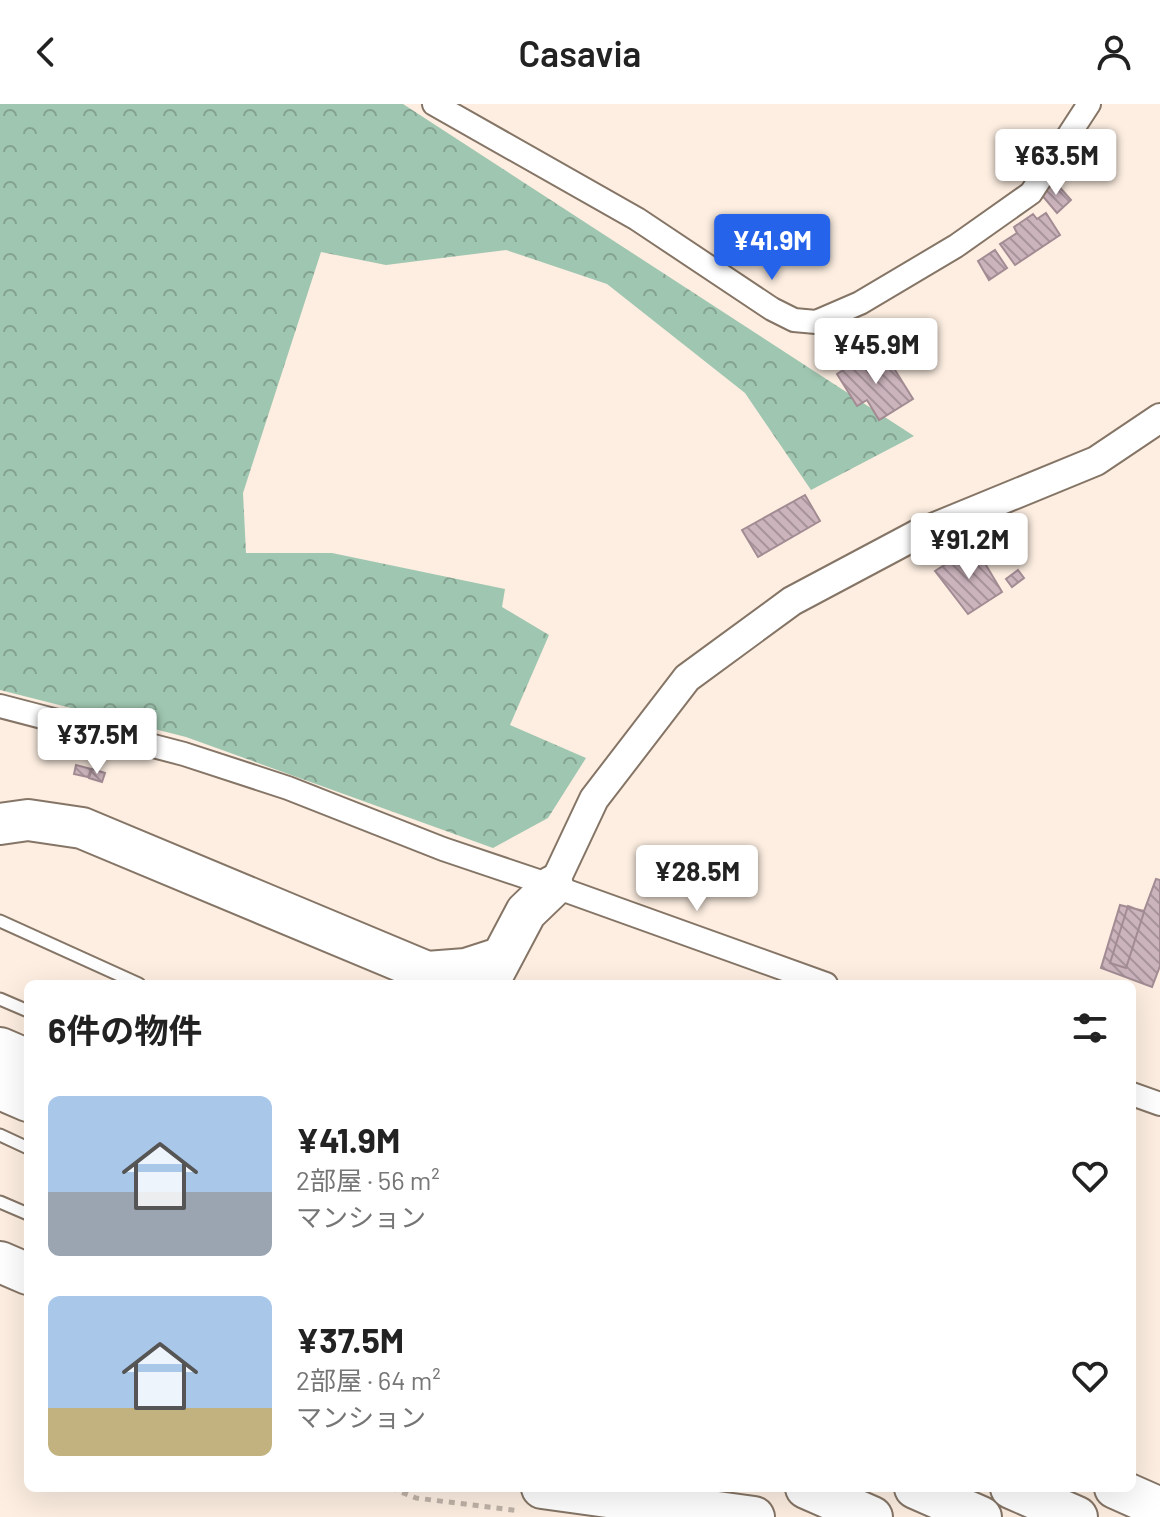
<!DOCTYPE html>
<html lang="ja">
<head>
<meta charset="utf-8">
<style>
	:root { --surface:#fff; --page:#f2f2f2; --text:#222; --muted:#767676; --accent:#2563eb }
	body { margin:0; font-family:Barlow,"Noto Sans JP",sans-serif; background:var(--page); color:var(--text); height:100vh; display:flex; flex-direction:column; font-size:30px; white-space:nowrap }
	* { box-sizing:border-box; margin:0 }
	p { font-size:26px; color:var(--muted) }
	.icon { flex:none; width:44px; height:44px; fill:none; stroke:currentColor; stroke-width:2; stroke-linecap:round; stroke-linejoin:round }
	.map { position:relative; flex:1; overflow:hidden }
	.side { position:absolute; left:24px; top:876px; width:1112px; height:512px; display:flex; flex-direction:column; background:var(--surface); border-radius:12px; box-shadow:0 8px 32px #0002 }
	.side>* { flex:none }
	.price { position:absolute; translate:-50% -68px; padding:0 18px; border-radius:8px; background:#fff; color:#222; font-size:26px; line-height:52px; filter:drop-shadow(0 2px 4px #0008) }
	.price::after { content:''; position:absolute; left:50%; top:48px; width:24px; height:18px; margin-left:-12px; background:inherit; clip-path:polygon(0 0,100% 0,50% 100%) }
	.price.on { background:var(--accent); color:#fff }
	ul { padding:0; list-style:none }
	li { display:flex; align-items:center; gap:24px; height:200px; padding:0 24px }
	li span { display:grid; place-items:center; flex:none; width:224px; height:160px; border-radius:12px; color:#555 }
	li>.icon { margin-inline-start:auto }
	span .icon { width:96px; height:96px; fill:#fffc; stroke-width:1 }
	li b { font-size:34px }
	h2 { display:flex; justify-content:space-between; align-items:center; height:96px; padding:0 24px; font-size:34px }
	header { display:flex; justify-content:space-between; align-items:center; height:104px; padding:0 24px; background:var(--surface); font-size:36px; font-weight:600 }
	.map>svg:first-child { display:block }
	.forest { fill:url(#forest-crowns) }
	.building { fill:url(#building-back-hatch); stroke:#a28b93; stroke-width:2 }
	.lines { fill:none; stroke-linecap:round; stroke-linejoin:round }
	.service-casing { stroke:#857566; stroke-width:15 }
	.minor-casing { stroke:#857566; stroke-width:26 }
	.tertiary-casing { stroke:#857566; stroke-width:32 }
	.motorway-casing { stroke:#857566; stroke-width:44 }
	.path { stroke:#c0b3a8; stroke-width:5; stroke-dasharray:6 6; stroke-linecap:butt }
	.service { stroke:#fff; stroke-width:11 }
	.minor { stroke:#fff; stroke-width:22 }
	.tertiary { stroke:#fff; stroke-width:28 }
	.motorway { stroke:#fff; stroke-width:40 }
</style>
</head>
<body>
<header><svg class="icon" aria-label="back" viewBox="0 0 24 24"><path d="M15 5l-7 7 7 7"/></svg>Casavia<svg class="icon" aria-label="person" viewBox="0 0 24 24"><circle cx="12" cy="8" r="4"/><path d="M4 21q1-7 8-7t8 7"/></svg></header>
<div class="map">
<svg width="1160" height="1413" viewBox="0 0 1160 1413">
	<defs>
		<pattern id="forest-crowns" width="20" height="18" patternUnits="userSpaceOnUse" patternTransform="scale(2)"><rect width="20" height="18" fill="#9fc6b0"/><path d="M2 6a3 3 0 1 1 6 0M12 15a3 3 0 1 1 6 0" fill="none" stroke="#83a290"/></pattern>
		<pattern id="building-back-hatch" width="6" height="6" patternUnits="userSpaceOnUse" patternTransform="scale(2)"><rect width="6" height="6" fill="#ccb4bd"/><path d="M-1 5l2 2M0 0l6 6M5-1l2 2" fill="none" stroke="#a7939a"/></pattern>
	</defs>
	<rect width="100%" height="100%" fill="#fdeee1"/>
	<path class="forest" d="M0 0H403L914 332 811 386 745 289 607 180 506 146 386 161 321 148 243 389 246 449H332L505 485 502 503 549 531 510 621 586 654 548 714 493 744 186 633 0 586Z"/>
	<path class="building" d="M1055 78 1071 96 1057 109 1041 90Z
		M1046 109 1060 131 1015 161 1000 140 1017 129 1014 123 1033 110 1037 115Z
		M995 146 1007 164 989 176 978 157Z
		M885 250 913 295 879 316 867 296 857 302 837 270 857 257 861 265Z
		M805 391 820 417 758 453 742 426Z
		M1013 437 1021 448 1013 454 1005 443Z
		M977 446 1002 488 968 510 935 467 957 453Z
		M1018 466 1024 474 1012 483 1006 475Z
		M76 661 91 665 88 673 74 670Z
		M92 665 105 669 102 678 89 674Z
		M1156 775 1160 776V862L1152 883 1101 864 1120 801 1144 807Z
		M1128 802 1144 808 1126 864 1110 859Z"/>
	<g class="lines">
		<defs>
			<path id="service" d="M0 817 139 880
				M0 895 28 907
				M0 1031 28 1044
				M0 1098 28 1110"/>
			<path id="minor" d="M434 0 637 115 772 205 794 216 816 218 860 199 956 142 1031 89 1089 0
				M0 602 184 650 288 684 443 745 553 782 826 880
				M1132 990 1160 1000"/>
			<path id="tertiary" d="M553 782 594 695 687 574 792 497 918 430 1096 357 1160 314"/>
			<path id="motorway" d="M0 720 28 716 82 724 427 868 466 865 500 854
				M490 876 526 808 553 782
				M0 944 28 956
				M0 985 28 997
				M0 1158 28 1170
				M542 1384 754 1413
				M806 1384 872 1413
				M915 1384 981 1413
				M1011 1384 1077 1413
				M1115 1384 1160 1404"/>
		</defs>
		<use href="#service" class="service-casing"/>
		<use href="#minor" class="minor-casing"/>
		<use href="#tertiary" class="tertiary-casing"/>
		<use href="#motorway" class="motorway-casing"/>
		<path class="path" d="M391 1384 416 1394 520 1407"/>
		<use href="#service" class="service"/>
		<use href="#minor" class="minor"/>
		<use href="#tertiary" class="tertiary"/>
		<use href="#motorway" class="motorway"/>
	</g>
</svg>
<b class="price" style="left:1056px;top:93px">¥63.5M</b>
<b class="price on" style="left:772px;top:178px">¥41.9M</b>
<b class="price" style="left:876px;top:282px">¥45.9M</b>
<b class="price" style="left:969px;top:477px">¥91.2M</b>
<b class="price" style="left:97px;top:672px">¥37.5M</b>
<b class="price" style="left:697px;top:809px">¥28.5M</b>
<section class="side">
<h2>6件の物件<svg class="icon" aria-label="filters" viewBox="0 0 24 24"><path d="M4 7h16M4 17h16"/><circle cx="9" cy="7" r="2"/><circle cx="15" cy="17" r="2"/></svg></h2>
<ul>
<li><span style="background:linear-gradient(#a9c7e8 60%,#9aa5b1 0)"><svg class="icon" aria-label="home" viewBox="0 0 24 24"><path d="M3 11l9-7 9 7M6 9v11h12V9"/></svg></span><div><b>¥41.9M</b><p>2部屋 · 56 m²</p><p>マンション</p></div><svg class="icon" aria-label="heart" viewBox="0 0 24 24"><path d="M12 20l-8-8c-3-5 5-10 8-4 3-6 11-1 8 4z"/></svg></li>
<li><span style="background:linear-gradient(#a9c7e8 70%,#c2b280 0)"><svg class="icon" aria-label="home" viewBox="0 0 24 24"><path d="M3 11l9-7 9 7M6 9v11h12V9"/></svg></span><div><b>¥37.5M</b><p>2部屋 · 64 m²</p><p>マンション</p></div><svg class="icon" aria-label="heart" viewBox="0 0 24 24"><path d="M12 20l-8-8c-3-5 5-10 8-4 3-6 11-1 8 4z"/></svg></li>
</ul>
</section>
</div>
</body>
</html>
